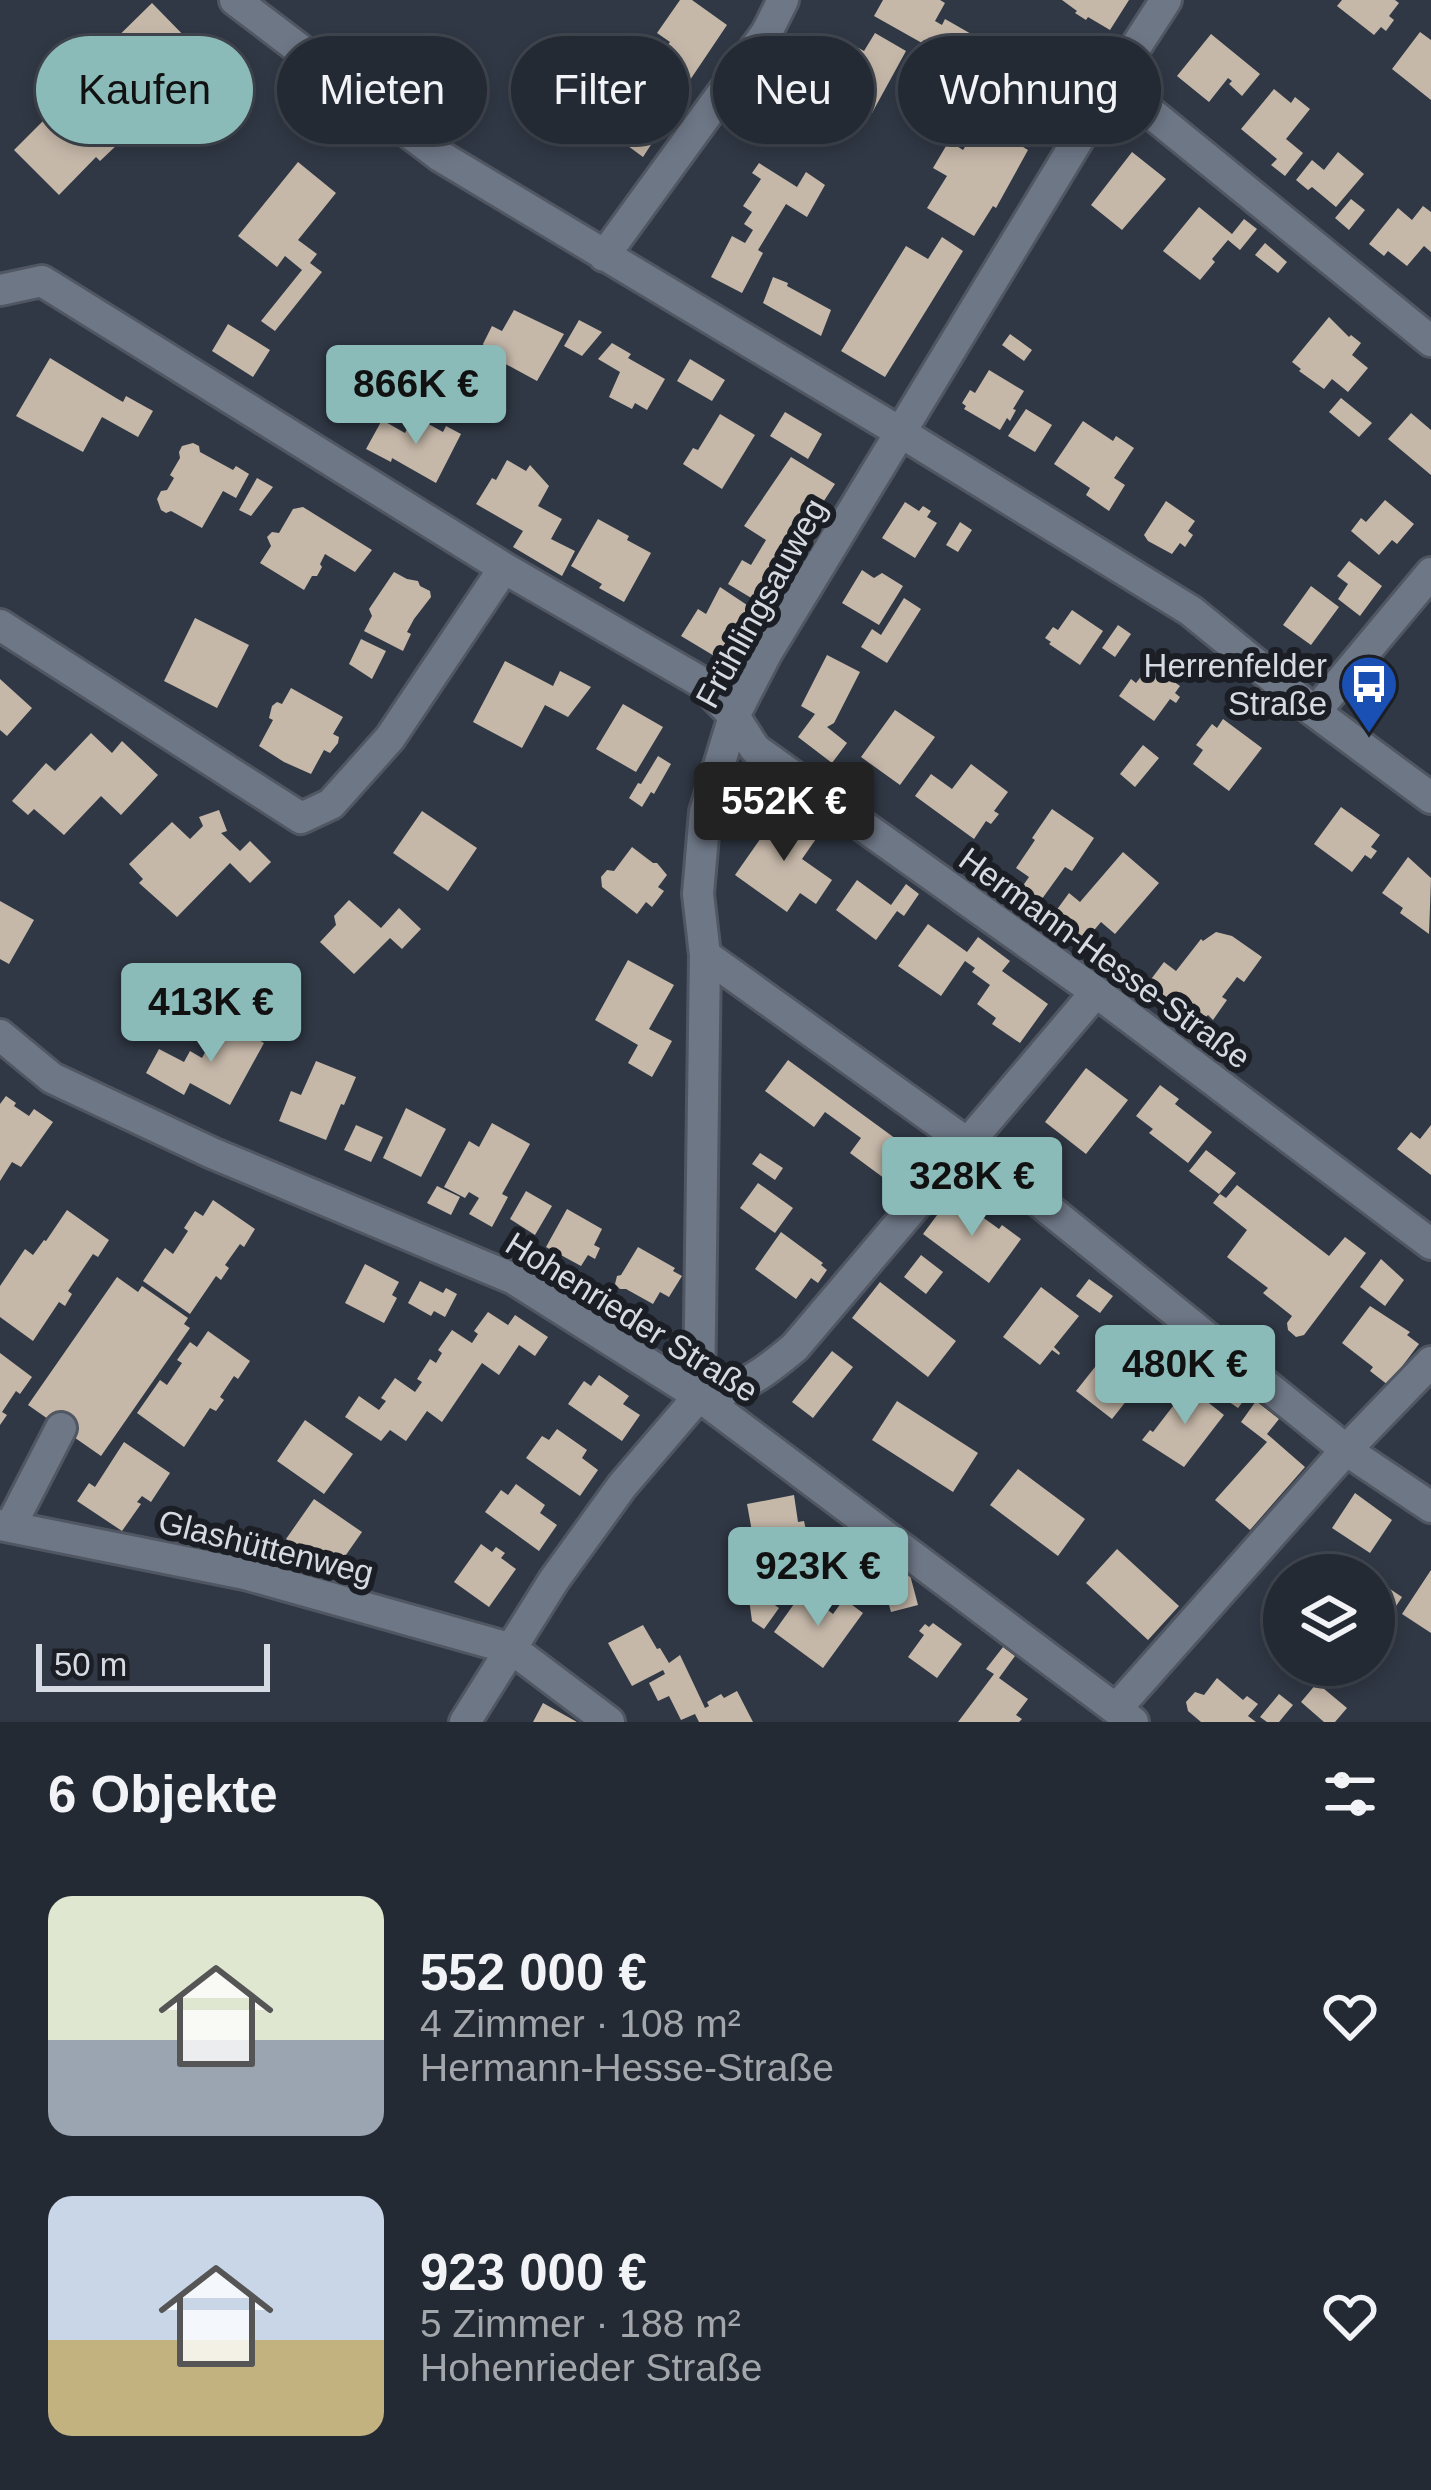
<!DOCTYPE html>
<html lang="de">
<head>
<meta charset="utf-8">
<style>
	:root { --surface:#242a34; --page:#303640; --text:#f1f3f6; --muted:#a3a7ac; --line:#41464f; --accent:#8bbbb9 }
	body { margin:0; font-family:Arial,sans-serif; background:var(--page); color:var(--text); height:100vh; display:flex; flex-direction:column; font-size:45px; white-space:nowrap }
	* { box-sizing:border-box; margin:0 }
	p { font-size:39px; color:var(--muted) }
	.icon { flex:none; width:66px; height:66px; fill:none; stroke:currentColor; stroke-width:2; stroke-linecap:round; stroke-linejoin:round }
	.map { position:relative; height:1722px; overflow:hidden }
	.side { display:flex; flex-direction:column; background:var(--surface); flex:1 }
	.side>* { flex:none }
	.hud { position:absolute; left:36px; top:36px; width:1359px; height:108px; display:flex; gap:24px }
	.controls { position:absolute; left:1263px; top:1554px; display:grid; gap:24px }
	.controls a { display:grid; place-items:center; width:132px; height:132px; border-radius:50%; background:var(--surface); box-shadow:0 6px 18px #0003,0 0 0 3px var(--line); font-size:60px }
	.scale { position:absolute; left:36px; bottom:30px; width:234px; box-sizing:border-box; padding-left:12px; border:6px solid #d5dae3; border-top:0; font-size:33px; line-height:42px; white-space:nowrap; color:#d5dae3; -webkit-text-stroke:9px #1b1f25; paint-order:stroke }
	.price { position:absolute; translate:-50% -102px; padding:0 27px; border-radius:12px; background:var(--accent); color:#111; font-size:39px; line-height:78px; filter:drop-shadow(0 3px 6px #0008) }
	.price::after { content:''; position:absolute; left:50%; top:72px; width:36px; height:27px; margin-left:-18px; background:inherit; clip-path:polygon(0 0,100% 0,50% 100%) }
	.price.current { background:#222; color:#fff }
	ul { padding:0; list-style:none }
	li { display:flex; align-items:center; gap:36px; height:300px; padding:0 48px }
	li span { display:grid; place-items:center; flex:none; width:336px; height:240px; border-radius:24px; color:#555 }
	li>.icon { margin-inline-start:auto }
	span .icon { width:144px; height:144px; fill:#fffc; stroke-width:1 }
	li b { font-size:51px }
	h2 { display:flex; justify-content:space-between; align-items:center; height:144px; padding:0 48px; font-size:51px }
	.pill { padding:0 42px; border-radius:54px; background:var(--surface); box-shadow:0 6px 18px #0003,0 0 0 3px var(--line); font-size:42px; line-height:108px }
	.pill.current { background:var(--accent); color:#111 }
	.map>svg:first-child { display:block }
	.building { fill:#c6b8a9 }
	.lines { fill:none; stroke-linecap:round; stroke-linejoin:round }
	.minor-casing { stroke:#515762; stroke-width:36 }
	.minor { stroke:#6e7786; stroke-width:30 }
	.labels { text-anchor:middle; dominant-baseline:central; stroke-width:12; stroke-linejoin:round; paint-order:stroke }
	.street-label { font-size:33px; fill:#d5dae3; stroke:#1b1f25 }
	.poi-label { font-size:33px; fill:#d5dae3; stroke:#1b1f25; text-anchor:end }
</style>
</head>
<body>
<div class="map">
<svg width="1431" height="1722" viewBox="0 0 1431 1722">
	<rect width="100%" height="100%" fill="#303845"/>
	<path class="building" d="M680 0H692L727 25 690 80 658 58 670 42 657 33Z
		M883 0H940L945 3 935 21 942 25 945 19 973 35 956 64 929 48 931 44 924 40 922 43 874 16Z
		M1062 0H1129L1110 30 1088 17 1086 20 1075 13 1077 11Z
		M1342 0H1395L1399 3 1389 16 1394 20 1386 31 1381 27 1374 35 1337 6Z
		M152 3 192 44 137 99 96 58Z
		M1420 32 1431 40V100L1392 69Z
		M875 33 906 51 872 113 870 112 862 124 832 107 843 86 829 78 849 43 864 51Z
		M1211 34 1260 74 1242 96 1229 84 1232 81 1228 78 1209 102 1177 76Z
		M207 41 230 59 212 81 189 63Z
		M1048 47 1083 67 1070 95 1068 93 1060 107 1025 87Z
		M637 59 678 88 675 92 682 97 643 157 609 132 616 122 600 111Z
		M1274 89 1291 103 1295 97 1310 109 1286 139 1303 153 1285 176 1271 165 1277 159 1241 129Z
		M70 94 119 143 100 161 96 157 59 195 14 150Z
		M1044 102 1067 115 1057 133 1034 120Z
		M981 122 1028 150 996 208 993 206 974 236 927 208 947 176 933 168 949 141 963 150Z
		M1132 152 1166 179 1122 230 1091 205Z
		M1338 152 1364 174 1336 207 1312 187 1308 190 1296 180 1312 160 1324 170Z
		M298 162 336 193 298 240 317 254 310 263 322 272 275 331 261 321 302 270 285 256 277 267 238 236Z
		M759 163 797 187 806 172 825 185 807 217 786 204 758 250 763 253 742 293 711 277 732 236 745 243 753 230 744 224 752 212 743 206 761 179 752 173Z
		M1351 199 1365 210 1349 230 1335 218Z
		M1423 206 1431 212V252L1424 246 1407 266 1388 251 1384 256 1369 244 1398 208 1412 220Z
		M1199 207 1232 234 1244 219 1257 229 1240 250 1228 240 1212 259 1215 262 1200 280 1163 251Z
		M942 237 963 251 885 377 841 351 906 246 928 259Z
		M1265 243 1287 262 1278 273 1255 255Z
		M773 277 788 283 787 286 831 310 821 336 763 303Z
		M514 310 564 334 537 381 487 354 483 344 492 326 502 331Z
		M1329 317 1349 337 1351 335 1361 343 1352 355 1368 368 1348 392 1332 379 1324 389 1299 371 1301 369 1292 362Z
		M579 320 602 332 582 356 564 346Z
		M228 324 270 350 253 377 212 351Z
		M1010 334 1032 350 1024 361 1002 345Z
		M612 343 631 354 628 358 665 379 647 410 635 403 632 409 609 397 620 372 598 359Z
		M50 358 116 398 123 402 126 396 153 411 138 437 102 417 83 452 16 416Z
		M690 359 725 380 712 401 677 381Z
		M989 370 1024 391 1013 409 1016 410 1010 421 1007 418 1000 430 964 409 966 406 962 403 970 390 975 393Z
		M1341 398 1372 423 1359 437 1329 412Z
		M1026 409 1052 425 1035 452 1008 436Z
		M785 412 822 434 808 459 770 436Z
		M1411 413 1431 430V475L1388 439Z
		M720 414 755 435 722 489 683 464 693 448 698 450Z
		M414 416 443 432 446 426 461 434 436 483 392 458 391 462 366 449 382 420 405 433Z
		M1083 421 1113 441 1116 436 1134 448 1114 478 1125 485 1109 511 1086 495 1090 488 1054 464Z
		M193 443 199 446 200 452 233 470 236 466 249 474 236 498 223 491 202 528 171 511 166 513 161 510 157 499 161 491 167 490 174 478 170 475 180 458 179 452 182 446Z
		M791 457 835 484 758 602 728 584 742 560 751 565 766 540 744 526Z
		M507 460 526 471 530 465 549 486 538 506 562 519 551 539 575 551 562 576 513 547 523 531 476 504 492 478 496 480Z
		M257 478 273 487 251 516 239 510Z
		M1385 500 1414 524 1397 544 1392 540 1379 555 1351 531 1361 518 1366 522Z
		M1166 501 1195 521 1188 531 1193 535 1185 547 1180 543 1172 554 1148 541 1144 535Z
		M905 502 919 511 923 506 931 511 927 517 937 523 915 558 882 538Z
		M303 507 372 550 355 572 325 554 320 564 322 567 317 576H312L304 590 260 563 271 546 267 537 272 532 279 533 293 509Z
		M598 519 629 536 627 540 651 553 624 602 599 588 602 584 571 566Z
		M960 522 972 530 958 552 946 545Z
		M1349 561 1382 586 1360 616 1338 599 1348 584 1337 576Z
		M862 570 874 578 882 573 903 586 879 625 842 603Z
		M394 572 407 579 418 581 420 586 430 591 431 597 414 619 407 632 411 634 403 651 364 631 372 616 369 609Z
		M1311 586 1339 607 1311 645 1283 625Z
		M720 587 756 611 738 640 734 637 721 660 681 636 698 609 706 614Z
		M904 598 921 609 887 663 861 647 872 629 881 635Z
		M1072 610 1103 631 1080 665 1049 644 1051 642 1045 638 1053 627 1058 630Z
		M195 618 249 645 217 708 164 681Z
		M1118 625 1131 634 1115 657 1102 648Z
		M361 639 386 651 372 679 349 664Z
		M827 655 860 672 834 723 827 727 847 743 832 763 798 737 815 714 801 706Z
		M505 661 553 686 560 671 591 687 568 717 545 705 522 748 473 722Z
		M1150 665 1180 686 1175 693 1180 697 1176 703 1170 699 1154 721 1119 696 1131 679 1136 683Z
		M0 679 32 708 7 736 0 730Z
		M291 688 343 717 333 734 339 737 338 743 330 753 324 750 311 774 284 762 259 746 273 720 269 718 272 706 277 702 282 704Z
		M623 704 663 727 636 772 596 749Z
		M895 710 935 737 900 785 861 757Z
		M1223 719 1262 748 1229 791 1193 764 1203 750 1196 745 1212 724 1217 728Z
		M91 733 112 753 122 741 158 775 121 815 101 796 64 835 34 809 28 815 12 801 46 763 55 771Z
		M1143 745 1159 758 1135 787 1120 774Z
		M658 756 671 764 654 794 651 792 642 807 629 798 638 783 641 784Z
		M971 764 1008 792 994 811 999 814 991 824 986 821 974 839 915 796 931 774 952 789Z
		M1341 807 1380 835 1371 847 1377 851 1371 859 1365 855 1352 872 1314 844Z
		M781 809 818 836 802 859 832 880 816 904 800 893 787 912 735 875Z
		M1052 809 1094 838 1072 871 1065 867 1034 910 1015 897 1029 877 1016 868 1035 840 1032 838Z
		M219 810 227 831 221 833 240 851 250 841 271 862 250 883 230 863 177 917 139 883 143 879 129 864 172 822 190 839 203 826 199 817Z
		M422 811 477 848 448 891 393 853Z
		M632 847 653 863H657L667 875 658 887 664 891 652 907 646 902 637 914 602 887 601 877 607 870 614 871Z
		M1123 852 1159 883 1115 934 1101 922 1084 942 1053 915 1069 893 1080 902Z
		M1408 857 1431 878 1429 934 1400 913 1403 908 1382 893Z
		M857 880 891 905 906 884 919 894 904 916 897 911 876 940 836 910Z
		M349 900 381 928 399 908 421 929 402 949 390 938 354 974 320 942 336 925 334 916Z
		M0 901 34 920 9 964 0 959Z
		M928 924 967 952 978 937 1010 961 1002 971 1048 1004 1020 1043 992 1024 996 1018 977 1004 990 985 972 972 975 968 965 961 941 996 898 966Z
		M1216 932 1232 936 1262 957 1244 982 1237 977 1222 997 1227 1000 1213 1020 1208 1015 1205 1018 1191 1007 1186 1016 1146 986 1164 962 1176 971 1201 939 1203 941Z
		M628 960 674 985 649 1029 672 1041 652 1077 628 1063 638 1045 595 1020Z
		M223 1020 264 1043 230 1105 190 1083 184 1095 146 1073 159 1049 184 1062 190 1051 202 1058Z
		M788 1060 918 1155 896 1187 850 1153 861 1138 825 1112 814 1127 765 1091Z
		M316 1061 356 1077 344 1105 341 1104 326 1140 279 1121 291 1091 301 1095Z
		M1086 1068 1128 1100 1086 1154 1045 1122Z
		M1160 1085 1179 1099 1175 1104 1212 1132 1188 1163 1149 1133 1153 1129 1136 1116Z
		M6 1096 16 1103 14 1106 29 1116 34 1109 53 1122 21 1167 12 1162 0 1181V1104Z
		M406 1108 446 1129 421 1177 383 1158Z
		M492 1123 530 1144 502 1194 508 1197 492 1227 469 1214 479 1198 469 1192 465 1198 444 1187 469 1141 479 1147Z
		M356 1125 383 1137 371 1162 344 1150Z
		M1431 1125V1175L1397 1149 1411 1132 1420 1139Z
		M1206 1150 1236 1173 1219 1194 1189 1171Z
		M760 1153 783 1168 775 1180 752 1164Z
		M758 1183 793 1208 775 1233 740 1208Z
		M1237 1185 1329 1256 1345 1237 1366 1253 1304 1335 1296 1337 1288 1330 1287 1323 1292 1316 1263 1293 1268 1288 1227 1257 1247 1230 1213 1203 1220 1194 1226 1198Z
		M437 1186 460 1197 451 1215 427 1203Z
		M526 1191 552 1206 535 1235 510 1219Z
		M952 1195 999 1229 1002 1225 1021 1239 989 1283 923 1234Z
		M213 1200 255 1229 244 1247 240 1244 225 1265 229 1268 221 1280 216 1276 190 1314 143 1281 165 1248 173 1254 188 1231 184 1228 195 1211 203 1216Z
		M567 1209 602 1229 594 1245 600 1248 595 1259 588 1255 581 1266 546 1247Z
		M67 1210 109 1240 98 1257 93 1254 68 1291 72 1294 65 1306 59 1302 33 1341 0 1317V1286L25 1249 33 1255 44 1240 46 1241Z
		M781 1232 823 1263 821 1265 827 1270 818 1283 811 1278 796 1299 755 1269Z
		M638 1247 675 1268 673 1271 682 1276 669 1297 660 1292 653 1304 626 1289H620L615 1284 617 1276 621 1275Z
		M921 1255 943 1272 926 1294 904 1277Z
		M1381 1259 1404 1280 1385 1306 1360 1287Z
		M365 1264 399 1282 392 1295 397 1298 384 1323 345 1303Z
		M117 1277 138 1292 142 1286 188 1318 184 1324 190 1328 101 1456 28 1405Z
		M1089 1279 1113 1296 1100 1313 1076 1296Z
		M420 1281 443 1293 446 1288 457 1294 445 1317 434 1311 431 1316 408 1303Z
		M880 1282 956 1341 928 1377 852 1318Z
		M1041 1287 1079 1316 1054 1347 1060 1353 1059 1355 1052 1350 1040 1365 1003 1337Z
		M1370 1306 1410 1332 1407 1335 1419 1344 1388 1385 1370 1371 1373 1367 1342 1343Z
		M488 1312 508 1325 515 1315 548 1337 535 1356 519 1345 499 1375 482 1363 442 1422 427 1411 406 1441 390 1430 381 1441 345 1417 359 1396 379 1410 386 1401 381 1398 395 1378 415 1392 422 1382 417 1379 430 1359 436 1363 442 1353 438 1350 452 1330 472 1343 478 1334 474 1331Z
		M1159 1330 1183 1347 1168 1368 1144 1351Z
		M208 1331 250 1361 238 1379 234 1376 220 1397 224 1400 216 1411 210 1408 184 1447 137 1413 160 1380 167 1385 182 1363 177 1360 190 1342 197 1347Z
		M1114 1343 1150 1371 1112 1419 1076 1391Z
		M832 1351 853 1367 813 1418 792 1402Z
		M0 1353 32 1377 20 1394 16 1391 2 1412 7 1415 0 1425Z
		M599 1375 629 1396 623 1404 640 1415 622 1441 568 1404 584 1381 591 1386Z
		M1226 1379 1248 1395 1238 1408 1216 1393Z
		M1187 1383 1197 1390 1195 1392 1224 1415 1184 1467 1142 1440 1150 1430 1153 1432 1183 1393 1181 1392Z
		M897 1401 978 1453 953 1492 872 1440Z
		M1256 1401 1279 1419 1267 1434 1305 1467 1250 1530 1215 1500 1267 1442 1241 1422Z
		M305 1420 353 1454 324 1494 277 1461Z
		M557 1429 587 1450 582 1458 598 1470 580 1496 526 1458 542 1436 549 1440Z
		M124 1442 170 1473 151 1502 142 1496 137 1502 141 1504 122 1531 77 1501 89 1483 95 1487Z
		M1018 1469 1085 1519 1058 1556 990 1505Z
		M516 1484 545 1505 540 1513 557 1525 539 1551 485 1512 501 1490 508 1495Z
		M1355 1493 1392 1520 1370 1553 1332 1528Z
		M794 1495 798 1522 804 1521 806 1530H800L803 1551 757 1559 747 1504Z
		M314 1499 362 1532 334 1572 286 1539Z
		M481 1544 492 1552 496 1547 505 1553 501 1558 516 1569 489 1607 454 1582Z
		M1117 1549 1179 1606 1148 1640 1086 1583Z
		M1431 1570V1633L1402 1614Z
		M910 1575 918 1605 891 1612 883 1584Z
		M773 1581 775 1594 768 1595V1600L779 1608 764 1629 752 1621 747 1584Z
		M1378 1581 1402 1597 1387 1620 1374 1612V1587Z
		M799 1597 815 1609 819 1603 833 1614 844 1599 863 1613 823 1668 774 1632Z
		M933 1623 962 1644 937 1678 908 1657 924 1635 919 1631 925 1624 929 1627Z
		M643 1625 657 1649 660 1648 669 1663 680 1655 705 1708 709 1706 707 1702 721 1694 724 1698 737 1691 753 1722H699L695 1714 681 1720 669 1696 658 1701 649 1683 665 1674 663 1670 632 1686 608 1643Z
		M1003 1647 1015 1656 999 1678 1028 1699 1016 1715 1022 1719 1019 1722H958L994 1674 986 1669Z
		M1217 1678 1243 1700 1247 1696 1258 1704 1248 1716 1256 1722H1201L1188 1711 1186 1702 1195 1692 1204 1695Z
		M1317 1683 1347 1708 1335 1722H1324L1301 1702Z
		M1279 1694 1293 1705 1279 1722H1267L1260 1717Z
		M543 1703 577 1722H533Z"/>
	<g class="lines">
		<defs>
			<path id="minor" d="M235 0 440 156 900 432 1191 611 1315 712 1431 798
				M1113 82 1431 341
				M604 256 767 32 783 0
				M0 290 42 281 504 568 701 682 734 716 755 749 1096 992 1431 1244
				M0 625 301 818 331 804 390 738 504 568
				M1315 712 1431 573
				M705 955 967 1143 1346 1450 1431 1507
				M0 1035 52 1078 212 1153 514 1279 699 1396 1133 1722
				M699 1396 705 955 698 894 705 812 734 716 766 654 1113 82 1166 0
				M699 1396C743 1389 762 1375 795 1347L1096 992
				M0 1525 245 1574 512 1649 609 1722
				M10 1527 61 1428
				M1116 1709 1346 1450 1431 1362
				M465 1722 554 1580 622 1486 699 1396"/>
		</defs>
		<use href="#minor" class="minor-casing"/>
		<use href="#minor" class="minor"/>
	</g>
	<defs>
		<symbol id="bus-pin" viewBox="-11 -11 22 30"><path d="M0 17L-7.5 6A9.5 9.5 0 1 1 7.5 6Z" fill="#1a4fb4" stroke="#1b1f25"/><path d="M-5-6H5V4H4V6H2V4H-2V6H-4V4H-5ZM-3.5-4V0h7V-4ZM-3.5 1.2v1.5H-2V1.2ZM2 1.2v1.5H3.5V1.2Z" fill="#fff"/></symbol>
	</defs>
	<g fill-rule="evenodd">
		<use href="#bus-pin" x="1336" y="651" width="66" height="90"/>
	</g>
	<g class="labels">
		<g class="street-label">
			<text transform="translate(761 603) rotate(-61)">Frühlingsauweg</text>
			<text transform="translate(1105 958) rotate(36)">Hermann-Hesse-Straße</text>
			<text transform="translate(632 1317) rotate(32)">Hohenrieder Straße</text>
			<text transform="translate(266 1547) rotate(14)">Glashüttenweg</text>
		</g>
		<g class="poi-label">
			<text x="1327" y="665">Herrenfelder<tspan x="1327" dy="38">Straße</tspan></text>
		</g>
	</g>
</svg>
<div class="controls">
<a><svg class="icon" aria-label="layers" viewBox="0 0 24 24"><path d="M12 4l9 5-9 5-9-5zM3 14l9 5 9-5"/></svg></a>
</div>
<div class="scale">50 m</div>
<b class="price" style="left:416px;top:447px">866K €</b>
<b class="price current" style="left:784px;top:864px">552K €</b>
<b class="price" style="left:211px;top:1065px">413K €</b>
<b class="price" style="left:972px;top:1239px">328K €</b>
<b class="price" style="left:1185px;top:1427px">480K €</b>
<b class="price" style="left:818px;top:1629px">923K €</b>
<div class="hud">
<a class="pill current">Kaufen</a>
<a class="pill">Mieten</a>
<a class="pill">Filter</a>
<a class="pill">Neu</a>
<a class="pill">Wohnung</a>
</div>
</div>
<section class="side">
<h2>6 Objekte<svg class="icon" aria-label="filters" viewBox="0 0 24 24"><path d="M4 7h16M4 17h16"/><circle cx="9" cy="7" r="2"/><circle cx="15" cy="17" r="2"/></svg></h2>
<ul>
<li><span style="background:linear-gradient(#dfe7d0 60%,#9aa5b1 0)"><svg class="icon" aria-label="home" viewBox="0 0 24 24"><path d="M3 11l9-7 9 7M6 9v11h12V9"/></svg></span><div><b>552 000 €</b><p>4 Zimmer · 108 m²</p><p>Hermann-Hesse-Straße</p></div><svg class="icon" aria-label="heart" viewBox="0 0 24 24"><path d="M12 20l-8-8c-3-5 5-10 8-4 3-6 11-1 8 4z"/></svg></li>
<li><span style="background:linear-gradient(#c9d6e8 60%,#c2b280 0)"><svg class="icon" aria-label="home" viewBox="0 0 24 24"><path d="M3 11l9-7 9 7M6 9v11h12V9"/></svg></span><div><b>923 000 €</b><p>5 Zimmer · 188 m²</p><p>Hohenrieder Straße</p></div><svg class="icon" aria-label="heart" viewBox="0 0 24 24"><path d="M12 20l-8-8c-3-5 5-10 8-4 3-6 11-1 8 4z"/></svg></li>
</ul>
</section>
</body>
</html>
